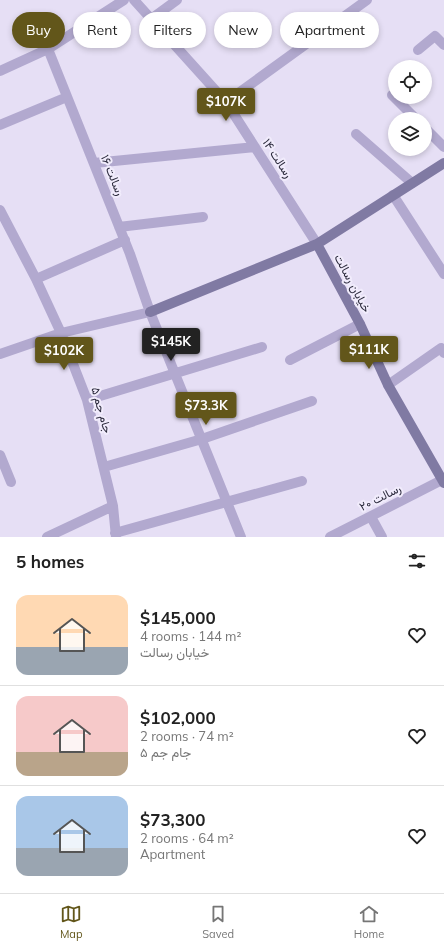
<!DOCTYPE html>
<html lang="en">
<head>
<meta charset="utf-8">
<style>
	:root { --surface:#fff; --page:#f6f6f6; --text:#222; --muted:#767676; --line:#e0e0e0; --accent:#62561a }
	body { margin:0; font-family:Mulish,Vazirmatn,sans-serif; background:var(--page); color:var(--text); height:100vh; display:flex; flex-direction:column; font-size:15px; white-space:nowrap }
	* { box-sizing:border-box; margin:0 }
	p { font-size:13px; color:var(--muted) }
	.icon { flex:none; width:22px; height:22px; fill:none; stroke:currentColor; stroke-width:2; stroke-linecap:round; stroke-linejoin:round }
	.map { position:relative; height:537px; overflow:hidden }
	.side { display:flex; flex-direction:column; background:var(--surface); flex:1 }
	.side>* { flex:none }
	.guide { position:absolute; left:12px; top:12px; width:420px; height:36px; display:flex; gap:8px }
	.buttons { position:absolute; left:388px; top:60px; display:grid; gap:8px }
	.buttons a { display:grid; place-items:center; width:44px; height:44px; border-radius:50%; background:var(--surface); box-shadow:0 2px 6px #0003; font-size:20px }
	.price { position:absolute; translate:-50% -34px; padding:0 9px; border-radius:4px; background:var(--accent); color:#fff; font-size:13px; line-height:26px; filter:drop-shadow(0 1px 2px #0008) }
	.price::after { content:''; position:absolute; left:50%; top:24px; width:12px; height:9px; margin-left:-6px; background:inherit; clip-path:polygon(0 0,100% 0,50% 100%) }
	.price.selected { background:#222; color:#fff }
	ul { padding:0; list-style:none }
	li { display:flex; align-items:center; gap:12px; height:100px; padding:0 16px }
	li+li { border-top:1px solid var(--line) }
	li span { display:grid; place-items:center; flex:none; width:112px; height:80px; border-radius:12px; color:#555 }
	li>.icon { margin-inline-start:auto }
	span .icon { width:48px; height:48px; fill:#fffc; stroke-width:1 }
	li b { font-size:17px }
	h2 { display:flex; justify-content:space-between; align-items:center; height:48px; padding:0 16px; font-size:17px }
	.pill { padding:0 14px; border-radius:18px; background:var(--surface); box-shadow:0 2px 6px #0003; font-size:14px; line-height:36px }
	.pill.selected { background:var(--accent); color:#fff }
	.dock { display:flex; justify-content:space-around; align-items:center; height:56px; border-top:1px solid var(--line); background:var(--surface); font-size:11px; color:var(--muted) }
	.dock a { display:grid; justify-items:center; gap:2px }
	.dock .selected { color:var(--accent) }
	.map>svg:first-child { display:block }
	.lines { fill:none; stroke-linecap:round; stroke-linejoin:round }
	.street { stroke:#b2a9cf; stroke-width:10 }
	.secondary { stroke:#807aa3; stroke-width:10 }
	.labels { text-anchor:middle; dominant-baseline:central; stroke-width:4; stroke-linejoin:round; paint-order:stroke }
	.street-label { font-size:12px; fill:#2b2a3c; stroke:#f1ecfc }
</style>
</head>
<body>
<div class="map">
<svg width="444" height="537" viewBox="0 0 444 537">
	<rect width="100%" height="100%" fill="#e6dff5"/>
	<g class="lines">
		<path class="street" d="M134 0 226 102 317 244
			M151 19 177 0
			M48 49 130 254 150 312 241 537
			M418 50 435 36 444 45
			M0 71 48 49 124 0
			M392 95 416 119
			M226 102 367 0
			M0 125 67 97
			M425 128 444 147
			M356 134 412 183
			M94 163 255 147
			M393 195 444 274
			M0 210 36 279 61 333 87 400 113 506 116 537
			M119 227 203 217
			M36 279 125 240
			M0 354 61 333 150 312
			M290 360 360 324
			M388 385 441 348 444 353
			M87 400 262 347
			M0 455 11 482
			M104 467 202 439 312 401
			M371 517 382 537
			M115 533 302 481
			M47 537 113 506
			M330 537 442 480"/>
		<path class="secondary" d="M317 244 360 324 388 385 444 483
			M150 312 317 244 444 163"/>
	</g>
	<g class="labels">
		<g class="street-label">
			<text transform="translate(278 158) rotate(57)">رسالت ۱۴</text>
			<text transform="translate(113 175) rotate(68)">رسالت ۱۶</text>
			<text transform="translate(353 283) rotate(62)">خیابان رسالت</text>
			<text transform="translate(102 410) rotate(74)">جام جم ۵</text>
			<text transform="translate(380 497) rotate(-27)">رسالت ۲۰</text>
		</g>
	</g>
</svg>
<div class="buttons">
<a><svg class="icon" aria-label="locate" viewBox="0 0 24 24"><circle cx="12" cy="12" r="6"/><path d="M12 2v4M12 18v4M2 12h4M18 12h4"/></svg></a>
<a><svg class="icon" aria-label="layers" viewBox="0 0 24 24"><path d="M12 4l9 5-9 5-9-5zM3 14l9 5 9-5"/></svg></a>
</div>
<b class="price" style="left:226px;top:122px">$107K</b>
<b class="price selected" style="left:171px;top:362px">$145K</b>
<b class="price" style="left:369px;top:370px">$111K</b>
<b class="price" style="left:64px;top:371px">$102K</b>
<b class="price" style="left:206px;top:426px">$73.3K</b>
<div class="guide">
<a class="pill selected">Buy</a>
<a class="pill">Rent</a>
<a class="pill">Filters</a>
<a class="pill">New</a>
<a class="pill">Apartment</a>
</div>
</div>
<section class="side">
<h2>5 homes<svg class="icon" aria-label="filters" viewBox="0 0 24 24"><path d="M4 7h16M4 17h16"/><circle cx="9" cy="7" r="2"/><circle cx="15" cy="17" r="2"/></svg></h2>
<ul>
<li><span style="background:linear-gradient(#ffd9b3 65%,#9aa5b1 0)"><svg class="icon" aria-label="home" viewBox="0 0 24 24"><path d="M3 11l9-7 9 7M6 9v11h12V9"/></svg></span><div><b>$145,000</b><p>4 rooms · 144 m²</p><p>خیابان رسالت</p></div><svg class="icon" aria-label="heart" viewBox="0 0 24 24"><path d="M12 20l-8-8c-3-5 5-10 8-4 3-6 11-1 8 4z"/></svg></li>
<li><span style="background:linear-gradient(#f6c9c9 70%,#b9a48a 0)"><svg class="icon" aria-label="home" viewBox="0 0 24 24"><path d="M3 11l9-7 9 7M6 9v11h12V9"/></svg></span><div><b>$102,000</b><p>2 rooms · 74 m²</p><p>جام جم ۵</p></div><svg class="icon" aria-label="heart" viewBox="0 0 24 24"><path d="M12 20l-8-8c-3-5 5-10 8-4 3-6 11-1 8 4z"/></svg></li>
<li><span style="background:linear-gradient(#a9c7e8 65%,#9aa5b1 0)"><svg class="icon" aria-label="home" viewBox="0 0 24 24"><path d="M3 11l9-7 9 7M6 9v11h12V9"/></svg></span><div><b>$73,300</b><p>2 rooms · 64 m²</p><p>Apartment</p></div><svg class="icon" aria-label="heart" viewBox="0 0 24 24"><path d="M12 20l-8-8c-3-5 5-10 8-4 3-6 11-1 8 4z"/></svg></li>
</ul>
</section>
<nav class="dock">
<a class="selected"><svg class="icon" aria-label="map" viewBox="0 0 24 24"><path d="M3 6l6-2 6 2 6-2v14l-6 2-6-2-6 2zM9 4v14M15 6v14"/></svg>Map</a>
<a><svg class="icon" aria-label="saved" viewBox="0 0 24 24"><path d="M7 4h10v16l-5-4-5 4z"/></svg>Saved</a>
<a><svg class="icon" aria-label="home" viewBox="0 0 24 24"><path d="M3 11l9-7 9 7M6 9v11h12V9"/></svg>Home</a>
</nav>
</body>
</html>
